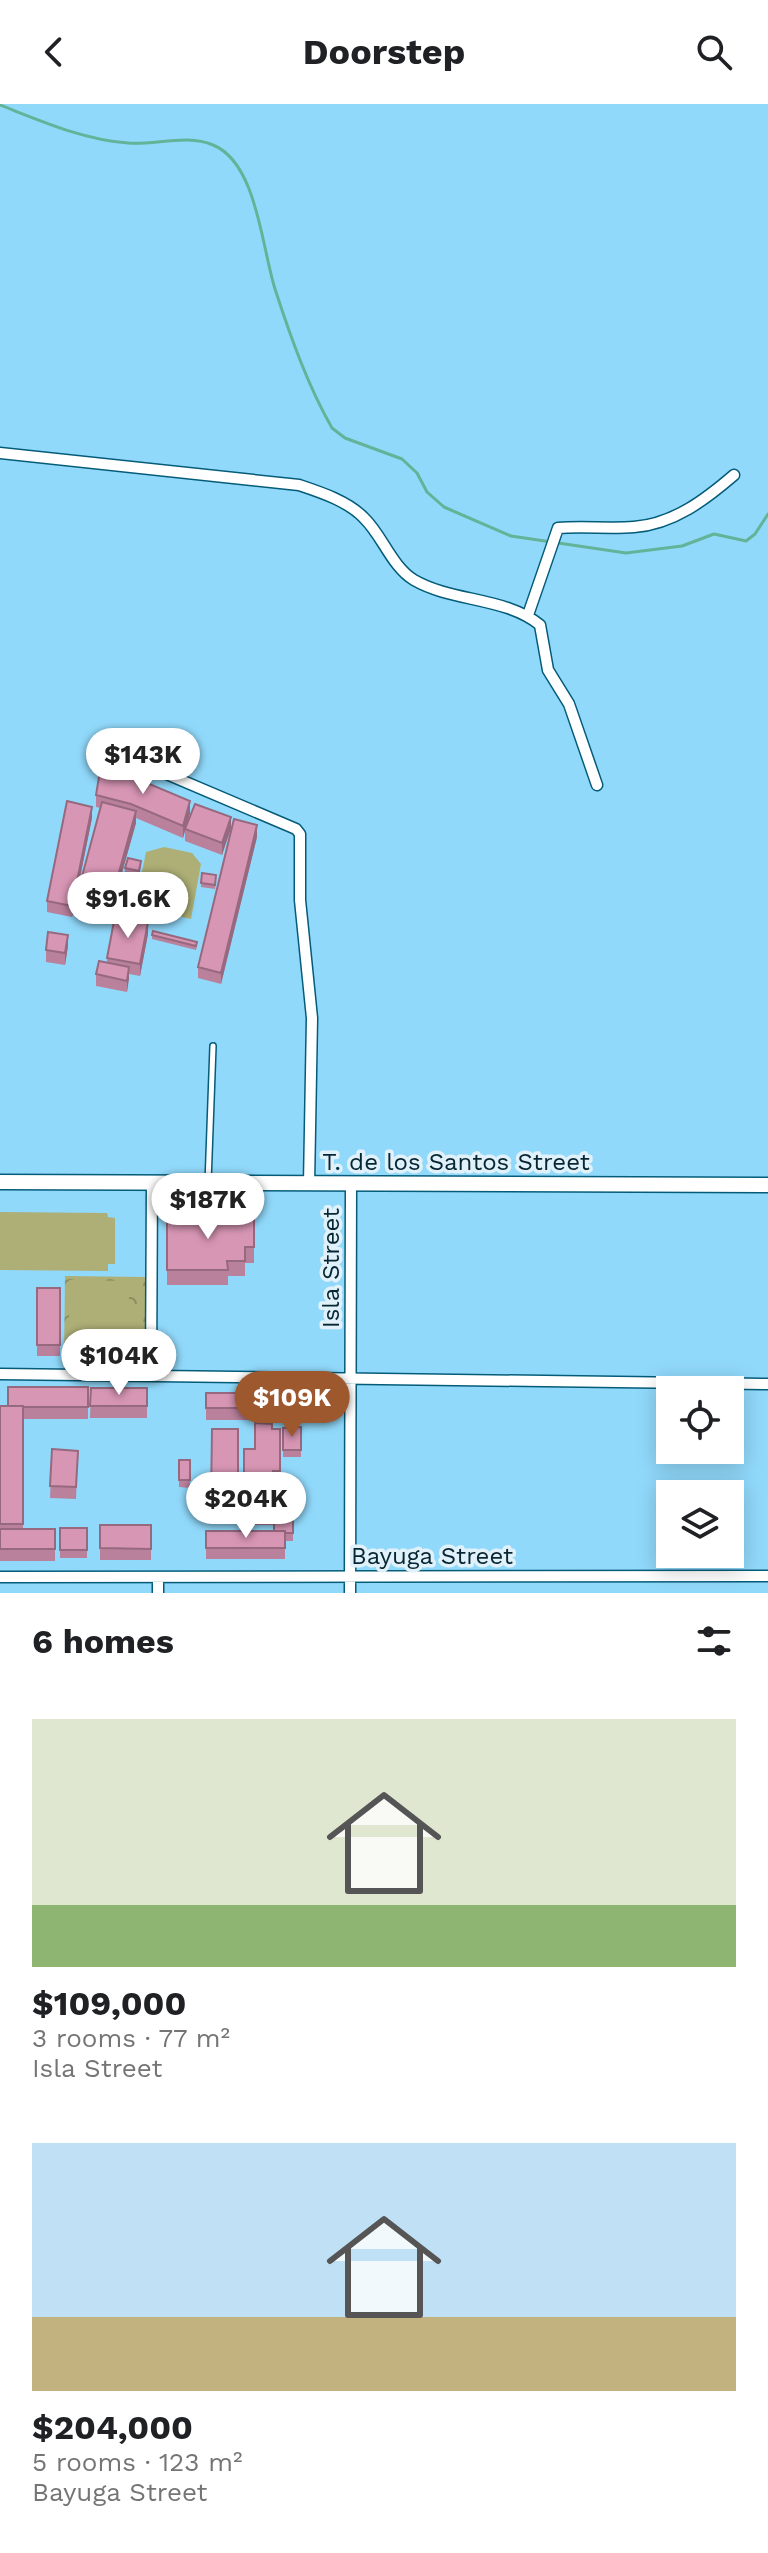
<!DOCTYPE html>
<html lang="en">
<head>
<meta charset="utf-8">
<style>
	:root { --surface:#fff; --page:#f6f6f6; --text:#202124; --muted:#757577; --accent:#9e582e }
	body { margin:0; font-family:"Work Sans",sans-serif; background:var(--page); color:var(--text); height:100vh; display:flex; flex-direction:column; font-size:30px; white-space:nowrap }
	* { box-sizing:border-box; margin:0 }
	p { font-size:26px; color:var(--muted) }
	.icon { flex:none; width:44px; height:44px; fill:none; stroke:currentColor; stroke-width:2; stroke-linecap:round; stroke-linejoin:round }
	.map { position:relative; height:1489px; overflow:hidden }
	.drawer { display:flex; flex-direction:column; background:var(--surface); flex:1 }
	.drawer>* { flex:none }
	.buttons { position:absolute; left:656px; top:1272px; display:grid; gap:16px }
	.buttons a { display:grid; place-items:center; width:88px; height:88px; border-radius:0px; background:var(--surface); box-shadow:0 4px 20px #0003; font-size:40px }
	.price { position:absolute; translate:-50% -68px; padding:0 18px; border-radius:28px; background:#fff; color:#222; font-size:26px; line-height:52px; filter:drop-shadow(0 2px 4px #0008) }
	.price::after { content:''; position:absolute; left:50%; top:48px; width:24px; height:18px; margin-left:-12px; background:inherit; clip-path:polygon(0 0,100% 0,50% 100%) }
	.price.current { background:var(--accent); color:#fff }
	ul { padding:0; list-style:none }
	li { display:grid; align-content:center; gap:16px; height:424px; padding:0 32px }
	li span { display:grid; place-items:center; height:248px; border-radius:0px; color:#555 }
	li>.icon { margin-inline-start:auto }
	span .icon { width:144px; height:144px; fill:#fffc; stroke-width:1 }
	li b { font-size:34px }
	h2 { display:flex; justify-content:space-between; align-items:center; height:96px; padding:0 32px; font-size:34px }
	header { display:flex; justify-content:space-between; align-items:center; height:104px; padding:0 32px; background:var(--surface); font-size:36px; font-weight:700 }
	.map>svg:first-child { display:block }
	.park { fill:url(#park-crowns) }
	.pitch { fill:#adaf76 }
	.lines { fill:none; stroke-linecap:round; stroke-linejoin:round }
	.stream { stroke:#63b398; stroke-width:3 }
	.service-casing { stroke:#045c79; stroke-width:8 }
	.minor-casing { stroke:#045c79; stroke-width:13 }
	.secondary-casing { stroke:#045c79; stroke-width:17 }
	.service { stroke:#fff; stroke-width:5 }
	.minor { stroke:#fff; stroke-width:10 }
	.secondary { stroke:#fff; stroke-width:14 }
	.wall { fill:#ba819c }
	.shaded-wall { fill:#97697f }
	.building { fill:#d896b5; stroke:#97697f; stroke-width:2 }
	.labels { text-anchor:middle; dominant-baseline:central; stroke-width:7; stroke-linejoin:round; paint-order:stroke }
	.street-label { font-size:24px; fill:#072633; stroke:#e0f1fa }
</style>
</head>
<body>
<header><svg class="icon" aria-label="back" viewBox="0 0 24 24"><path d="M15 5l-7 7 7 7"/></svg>Doorstep<svg class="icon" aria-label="search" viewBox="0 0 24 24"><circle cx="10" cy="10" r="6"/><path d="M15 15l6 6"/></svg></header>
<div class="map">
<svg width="768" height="1489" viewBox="0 0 768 1489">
	<defs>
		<pattern id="park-crowns" width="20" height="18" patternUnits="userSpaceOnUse" patternTransform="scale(2)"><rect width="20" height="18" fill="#adaf76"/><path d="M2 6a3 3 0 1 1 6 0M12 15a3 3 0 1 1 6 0" fill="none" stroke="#8b8e61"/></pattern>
	</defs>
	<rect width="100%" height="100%" fill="#91d9fb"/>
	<path class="park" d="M65 1172 145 1173V1259L64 1258Z"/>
	<path class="pitch" d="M164 743 192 749 201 760 191 815 135 803 146 748Z
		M0 1108 107 1109 108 1113 115 1114V1160H108V1167L0 1166Z
		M69 1176 129 1177V1239L69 1238Z"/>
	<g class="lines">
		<path class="stream" d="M0 1C41 17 84 36 128 39 156 41 187 30 213 41 258 59 262 148 276 188 291 234 308 282 332 324L345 334 402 355 417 369 427 388 444 403 511 432 626 449 682 442 714 430 746 437 755 430 768 410"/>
		<defs>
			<path id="service" d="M208 1079 213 942"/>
			<path id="minor" d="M0 349 299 381C320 388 348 397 364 414 382 431 392 463 414 476 452 498 506 493 540 521L548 566 569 600 597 681
				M528 511 558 424C583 422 610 425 634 423 674 420 706 395 734 371
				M136 657 296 725 300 730V796L312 914 309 1080
				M0 1270 768 1280
				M151 1272 152 1079
				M0 1473 768 1472
				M158 1474V1489
				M350 1489 351 1080"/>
			<path id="secondary" d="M0 1078 768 1081"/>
		</defs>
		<use href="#service" class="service-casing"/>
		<use href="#minor" class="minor-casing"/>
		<use href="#secondary" class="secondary-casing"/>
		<use href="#service" class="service"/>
		<use href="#minor" class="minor"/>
		<use href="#secondary" class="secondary"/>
	</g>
	<path class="wall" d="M96 691 190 709 183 734 136 714V719L114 797 107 795V801L102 820 75 813V802L101 704 96 703Z
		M231 713 222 751 185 737V725Z
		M92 714 72 813 47 808V797Z
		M257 733 221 880 198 874V863Z
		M141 761 139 771 125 768V764Z
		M202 769 216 771 215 785 201 783Z
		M148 830 140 872 129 870 127 888 96 882V870L107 858V854Z
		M152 831 197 842 196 846 152 835Z
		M68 842 65 861 46 858V846Z
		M167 1112H254V1159H245V1172H228V1181H167Z
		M37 1184H60V1252H37Z
		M88 1283V1315H23V1425H55V1457H0V1302H8Z
		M91 1284H147V1314H90Z
		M206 1289H265V1316H206Z
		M301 1323V1353H283V1324Z
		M212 1325H238V1413H211Z
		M272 1325H280V1382H273V1421H254V1395H244V1345H255Z
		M52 1345 78 1347 76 1395 50 1394Z
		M179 1356H190V1384L179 1383Z
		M293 1407V1437H285V1455H206V1427H274Z
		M100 1421H151V1456H100Z
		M60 1424H87V1454H60Z"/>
	<path class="shaded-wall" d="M190 697V709L183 734V722Z
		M92 703V714L72 813V802Z
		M136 707V719L114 797V786Z
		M231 713V725L222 751V739Z
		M257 721V733L221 880V869Z
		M107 789V801L102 820V809Z
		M148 818V830L140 872V860Z
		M68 831V842L65 861V849Z
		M129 863V875L127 888V877Z"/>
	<path class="building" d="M100 667 128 671 190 697 183 722 131 700 96 691Z
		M67 697 92 703 72 802 47 797Z
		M102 698 136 707 114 786 81 776Z
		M195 700 231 713 222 739 185 725Z
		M234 715 257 721 221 869 198 863Z
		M128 754 141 757 139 767 125 764Z
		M202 769 216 771 215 781 201 779Z
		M80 782 107 789 102 809 75 802Z
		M115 812 148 818 140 860 107 854Z
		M153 827 197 838 196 842 152 831Z
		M48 828 68 831 65 849 46 846Z
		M99 857 129 863 127 877 96 870Z
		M167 1112H254V1143H245V1157H227L228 1166H167Z
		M37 1184H60V1241H37Z
		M8 1283H88V1303H23V1302H8Z
		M91 1284H147V1302H90Z
		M206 1289H265V1304H206Z
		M0 1302H23V1420H0Z
		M255 1319 272 1320V1325H280V1367H273V1406L254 1405V1380H244V1345H255Z
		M301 1323V1346H283V1324Z
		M212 1325H238V1398H211Z
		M52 1345 78 1347 76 1383 50 1382Z
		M179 1356H190V1376H179Z
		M274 1407H293V1429H285V1427H274Z
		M100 1421H151V1445L100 1444Z
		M60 1424H87V1446H60Z
		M0 1425H55V1445H0Z
		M206 1427H285V1444H206Z"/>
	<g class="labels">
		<g class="street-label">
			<text x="456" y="1058">T. de los Santos Street</text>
			<text transform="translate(331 1164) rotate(-90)">Isla Street</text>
			<text x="432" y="1452">Bayuga Street</text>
		</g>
	</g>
</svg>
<div class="buttons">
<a><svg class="icon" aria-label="locate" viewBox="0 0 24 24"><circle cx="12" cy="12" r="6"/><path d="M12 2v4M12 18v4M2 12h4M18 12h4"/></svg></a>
<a><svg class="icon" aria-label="layers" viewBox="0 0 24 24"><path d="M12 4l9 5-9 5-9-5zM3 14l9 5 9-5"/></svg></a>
</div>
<b class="price" style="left:143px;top:692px">$143K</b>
<b class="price" style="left:128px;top:836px">$91.6K</b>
<b class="price" style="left:208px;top:1137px">$187K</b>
<b class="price" style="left:119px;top:1293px">$104K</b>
<b class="price current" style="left:292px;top:1335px">$109K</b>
<b class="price" style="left:246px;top:1436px">$204K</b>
</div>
<section class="drawer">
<h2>6 homes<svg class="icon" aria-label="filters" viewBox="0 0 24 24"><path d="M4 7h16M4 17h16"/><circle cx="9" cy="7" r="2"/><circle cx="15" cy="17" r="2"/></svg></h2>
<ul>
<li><span style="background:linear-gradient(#dfe7d0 75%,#8fb573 0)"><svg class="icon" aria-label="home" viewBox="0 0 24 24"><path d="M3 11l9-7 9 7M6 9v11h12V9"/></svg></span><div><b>$109,000</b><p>3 rooms · 77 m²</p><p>Isla Street</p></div></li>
<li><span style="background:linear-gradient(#bfe0f5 70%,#c2b280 0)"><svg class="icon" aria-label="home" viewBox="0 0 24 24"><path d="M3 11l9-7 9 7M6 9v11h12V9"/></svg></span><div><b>$204,000</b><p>5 rooms · 123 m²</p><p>Bayuga Street</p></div></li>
</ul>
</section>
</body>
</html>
